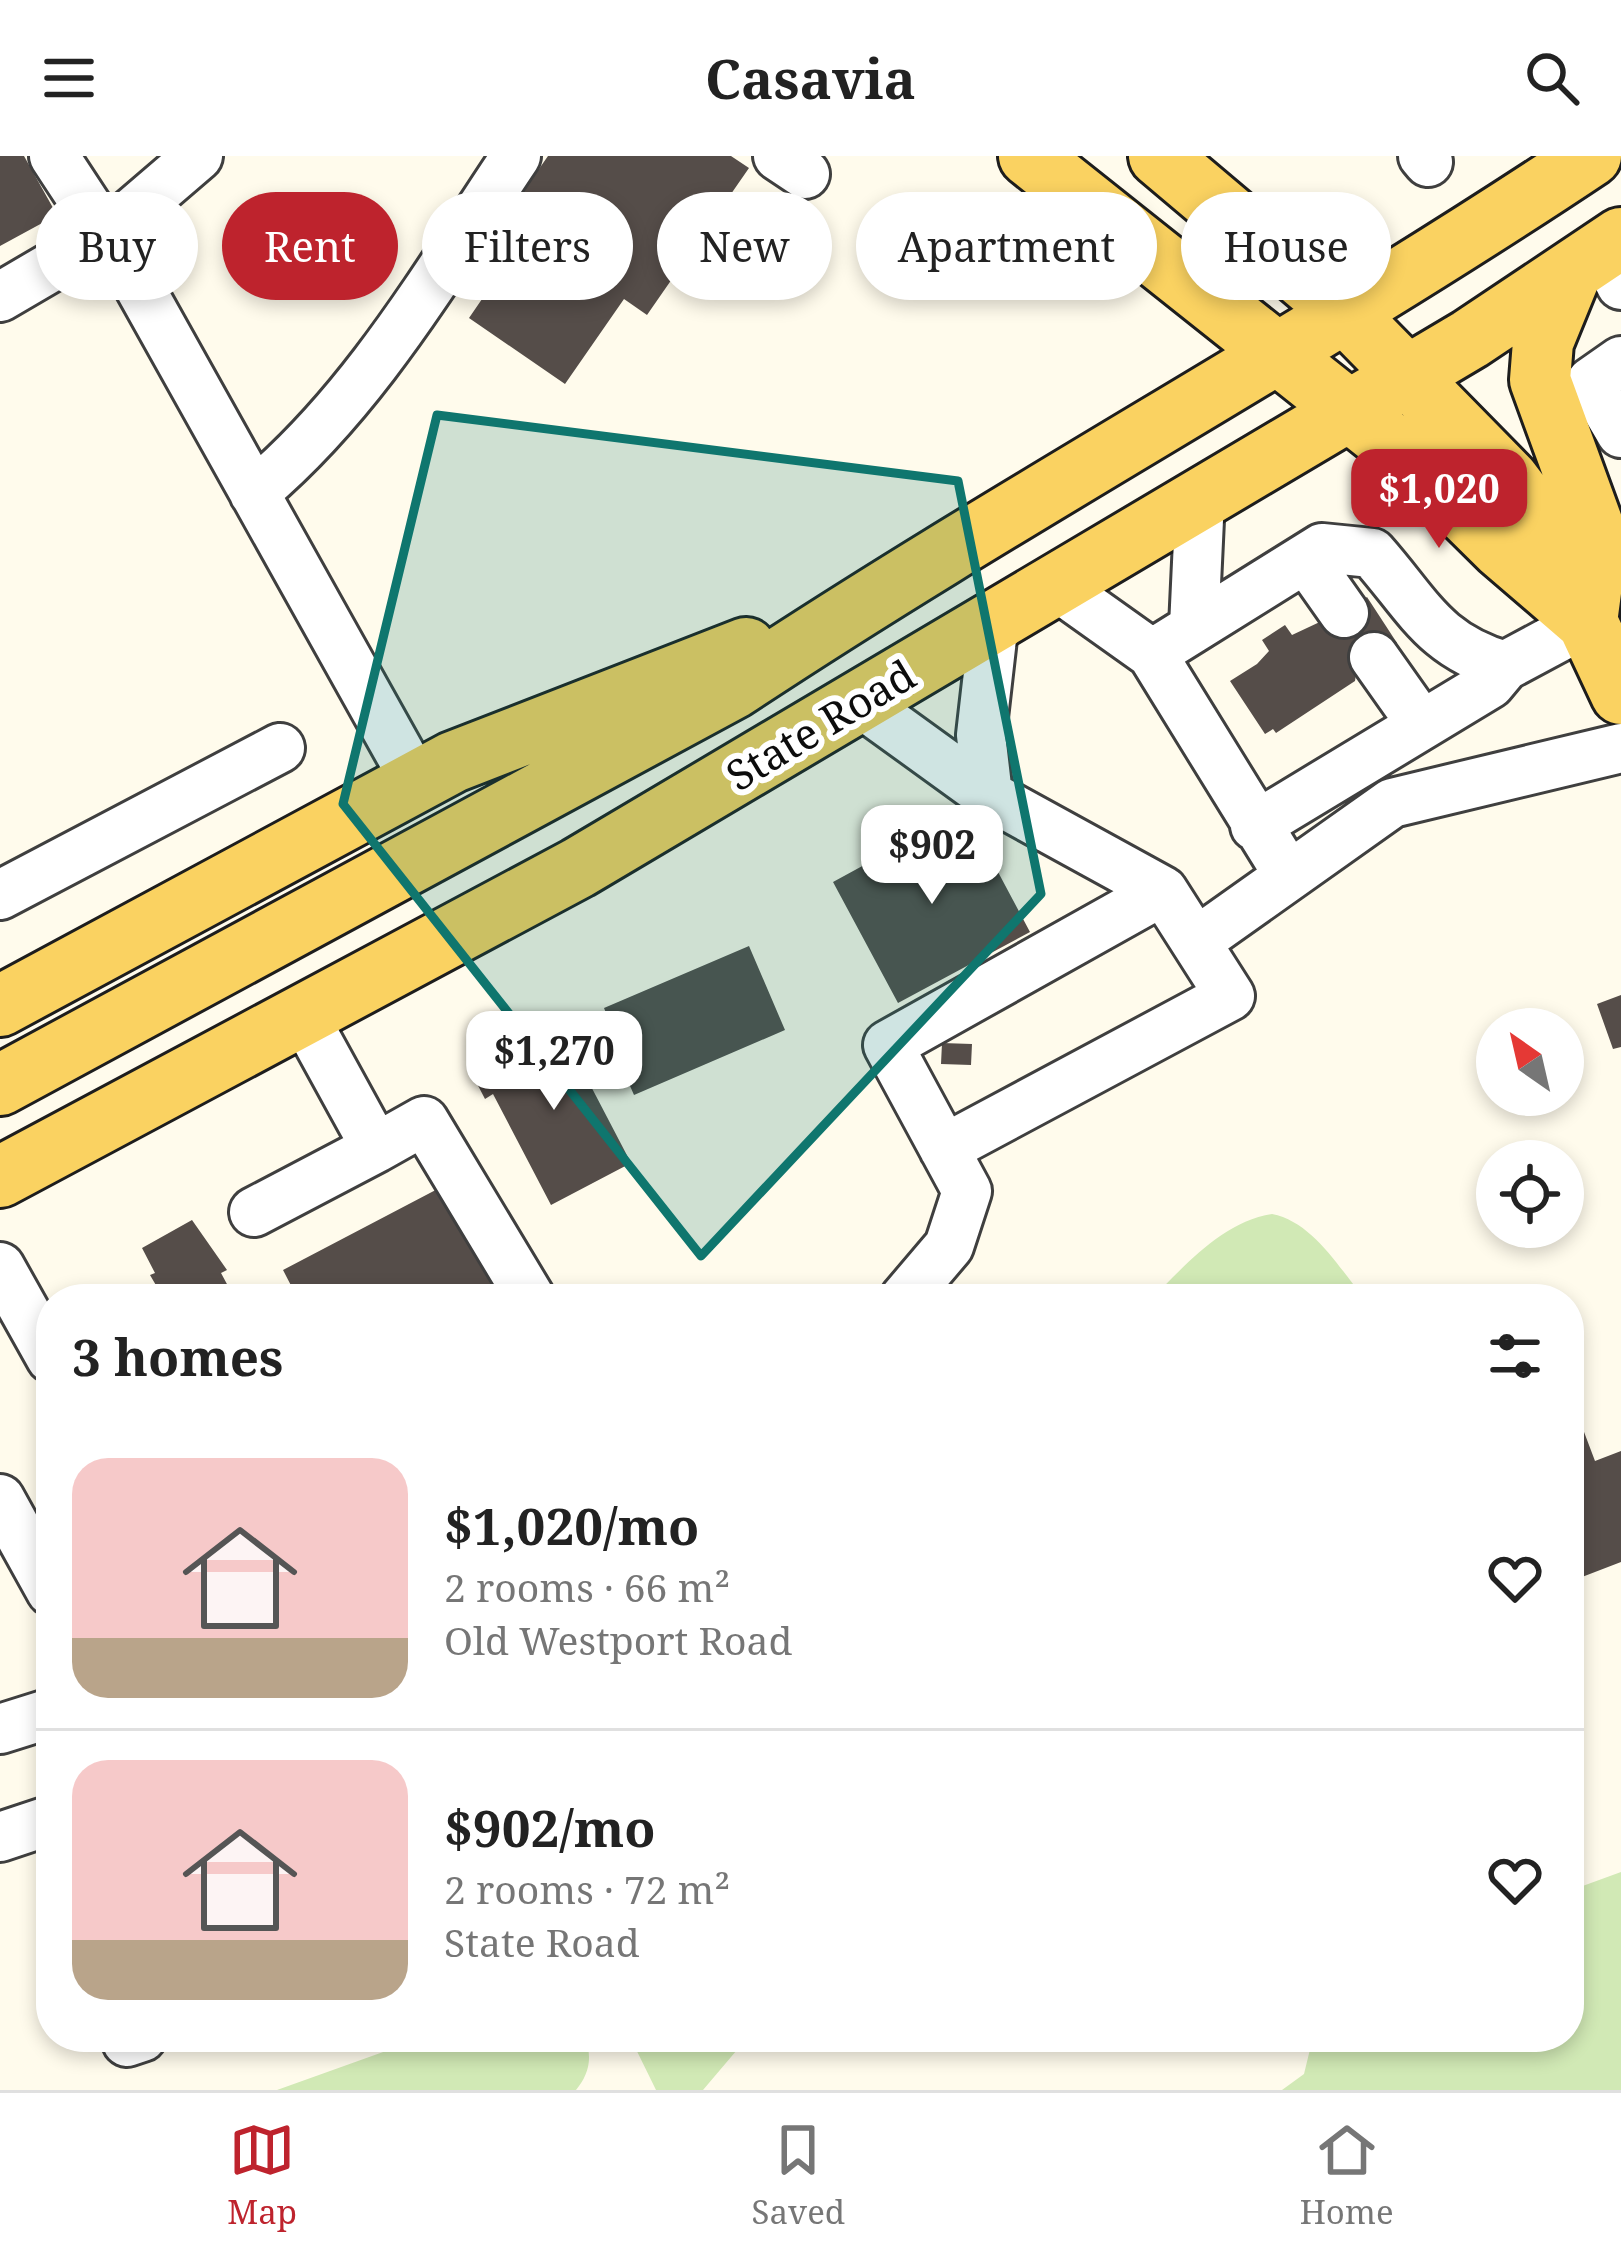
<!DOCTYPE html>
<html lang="en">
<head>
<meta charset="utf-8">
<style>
	:root { --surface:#fff; --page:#f6f6f6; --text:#222; --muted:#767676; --line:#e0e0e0; --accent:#be232d }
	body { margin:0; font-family:"Noto Serif",serif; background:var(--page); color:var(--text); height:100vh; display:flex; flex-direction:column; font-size:45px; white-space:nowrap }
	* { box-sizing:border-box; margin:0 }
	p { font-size:39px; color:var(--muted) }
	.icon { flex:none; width:66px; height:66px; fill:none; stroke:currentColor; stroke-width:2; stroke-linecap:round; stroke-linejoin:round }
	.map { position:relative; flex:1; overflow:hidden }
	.details { position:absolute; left:36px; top:1128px; width:1548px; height:768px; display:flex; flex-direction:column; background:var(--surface); border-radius:48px; box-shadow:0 6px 18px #0003 }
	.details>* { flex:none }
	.guide { position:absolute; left:36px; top:36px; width:1551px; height:108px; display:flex; gap:24px }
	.needle { width:78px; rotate:326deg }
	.buttons { position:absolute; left:1476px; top:852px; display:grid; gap:24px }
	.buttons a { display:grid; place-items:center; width:108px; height:108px; border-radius:50%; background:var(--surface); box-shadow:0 6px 18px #0003; font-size:60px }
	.price { position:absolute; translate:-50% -102px; padding:0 27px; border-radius:24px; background:#fff; color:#222; font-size:39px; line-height:78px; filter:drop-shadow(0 3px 6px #0008) }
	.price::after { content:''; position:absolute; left:50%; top:72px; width:36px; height:27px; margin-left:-18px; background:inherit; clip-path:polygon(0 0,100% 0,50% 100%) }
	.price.on { background:var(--accent); color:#fff }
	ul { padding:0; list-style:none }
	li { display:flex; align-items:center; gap:36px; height:300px; padding:0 36px }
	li+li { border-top:3px solid var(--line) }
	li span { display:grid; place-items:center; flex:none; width:336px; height:240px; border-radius:36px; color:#555 }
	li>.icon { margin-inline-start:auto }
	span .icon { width:144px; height:144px; fill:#fffc; stroke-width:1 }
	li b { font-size:51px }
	h2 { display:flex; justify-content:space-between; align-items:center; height:144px; padding:0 36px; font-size:51px }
	.pill { padding:0 42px; border-radius:54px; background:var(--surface); box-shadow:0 6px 18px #0003; font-size:42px; line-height:108px }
	.pill.on { background:var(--accent); color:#fff }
	header { display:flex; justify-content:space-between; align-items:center; height:156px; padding:0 36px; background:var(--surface); font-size:54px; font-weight:700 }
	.dock { display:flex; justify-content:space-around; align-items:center; height:168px; border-top:3px solid var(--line); background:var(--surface); font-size:33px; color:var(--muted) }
	.dock a { display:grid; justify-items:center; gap:6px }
	.dock .on { color:var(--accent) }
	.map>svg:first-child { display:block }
	.green { fill:#d1e9b5 }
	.building { fill:#554d49 }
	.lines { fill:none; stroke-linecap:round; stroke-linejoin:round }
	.minor-casing { stroke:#3f3f3f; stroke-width:54 }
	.major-casing { stroke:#1d1d1d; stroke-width:66 }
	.minor { stroke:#fff; stroke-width:48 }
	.major { stroke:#fad261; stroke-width:60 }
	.marked { fill:#0f766e; fill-opacity:0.2; stroke:#0f766e; stroke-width:9; stroke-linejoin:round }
	.labels { text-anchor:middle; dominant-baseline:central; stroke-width:12; stroke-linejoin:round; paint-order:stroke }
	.street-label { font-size:42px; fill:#0c0c0c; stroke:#fff }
</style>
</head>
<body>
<header><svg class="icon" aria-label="menu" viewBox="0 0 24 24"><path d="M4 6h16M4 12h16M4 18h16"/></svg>Casavia<svg class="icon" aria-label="search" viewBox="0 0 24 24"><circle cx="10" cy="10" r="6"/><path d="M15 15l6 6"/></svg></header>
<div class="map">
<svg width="1621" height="1934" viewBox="0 0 1621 1934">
	<rect width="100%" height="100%" fill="#fffbec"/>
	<path class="green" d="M1272 1058C1313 1066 1339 1112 1365 1143H1151C1186 1109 1222 1066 1272 1058Z
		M1621 1716V1934H1282L1304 1918 1313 1881H1569V1735Z
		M425 1881H583C594 1898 589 1919 576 1934H277Z
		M630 1881H748L703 1934H656Z"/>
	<path class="building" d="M0 0H24L57 59 0 90Z
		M548 0H731L749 12 647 159 624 143 565 228 469 162 528 76 506 60Z
		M1367 441 1397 487 1357 512 1355 525 1276 577 1273 573 1265 578 1230 525 1257 508 1269 495 1262 484 1285 469 1292 479 1324 464 1327 468Z
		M965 654 1030 776 898 847 833 726Z
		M749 790 785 874 634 939 608 880 614 877 604 852Z
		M1621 839V891L1613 893 1597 848Z
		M568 865 581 890 572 894 631 1007 551 1049 493 938 485 943 471 916Z
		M942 887 972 888 971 909 941 908Z
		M449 1027 512 1143H298L283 1114Z
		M192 1064 227 1114 221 1117 235 1143H164L150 1119 155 1117 142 1092Z
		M1578 1260 1595 1305 1621 1295V1406L1569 1426V1263Z"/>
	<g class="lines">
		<defs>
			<path id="minor" d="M54 0 136 125 416 626
				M778 0 805 18
				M1423 0 1428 6
				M1603 94 1621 129
				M0 141 106 79 198 0
				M1621 205 1591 226 1621 277
				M254 337C365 244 436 119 516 0
				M1306 403 1344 457
				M1055 429 1152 498
				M1194 471 1200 342
				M1374 501 1422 569
				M858 545 988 639 1163 735 1230 840 944 993
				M988 639 981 579 994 465
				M1255 670 1490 528 1505 510 1587 466
				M1289 720 1152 498 1322 392 1372 397C1419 450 1433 489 1505 510
				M0 739 280 592
				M1196 786 1392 647 1621 592
				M376 992 424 965 531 1143
				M254 1056 376 992 303 859
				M0 1111 51 1202
				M904 1143 949 1090 967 1035 888 889 1163 735
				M0 1343 51 1435
				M0 1573 51 1557
				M0 1681 51 1664
				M125 1881 127 1886 142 1881"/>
			<path id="major" d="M1029 0 1415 307 1501 392 1587 466
				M1159 0 1346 158 1509 324 1540 365 1621 538
				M1572 115 1543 186 1540 224 1598 383 1587 466
				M0 850 453 606 746 492
				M0 929 734 532C1015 346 1311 187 1591 0
				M0 1021 578 712 1470 183 1621 82"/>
		</defs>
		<use href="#minor" class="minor-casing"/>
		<use href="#major" class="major-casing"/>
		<use href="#minor" class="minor"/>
		<use href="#major" class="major"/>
	</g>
	<path class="marked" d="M437 259 958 325 1041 738 701 1100 343 648Z"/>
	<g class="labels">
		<g class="street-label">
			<text transform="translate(820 568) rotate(-31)">State Road</text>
		</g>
	</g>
</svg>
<div class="buttons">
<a><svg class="needle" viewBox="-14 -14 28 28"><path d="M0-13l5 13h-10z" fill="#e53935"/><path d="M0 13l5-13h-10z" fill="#767676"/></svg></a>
<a><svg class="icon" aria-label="locate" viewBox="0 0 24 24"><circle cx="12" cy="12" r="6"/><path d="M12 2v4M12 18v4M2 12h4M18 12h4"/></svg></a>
</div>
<b class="price on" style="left:1439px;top:395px">$1,020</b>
<b class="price" style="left:932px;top:751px">$902</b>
<b class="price" style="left:554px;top:957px">$1,270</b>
<div class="guide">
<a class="pill">Buy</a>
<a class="pill on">Rent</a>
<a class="pill">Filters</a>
<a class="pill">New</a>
<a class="pill">Apartment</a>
<a class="pill">House</a>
</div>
<section class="details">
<h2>3 homes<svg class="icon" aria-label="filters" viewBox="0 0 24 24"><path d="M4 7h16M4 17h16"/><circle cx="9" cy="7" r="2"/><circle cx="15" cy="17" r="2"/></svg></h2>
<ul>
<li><span style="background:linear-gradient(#f6c9c9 75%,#b9a48a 0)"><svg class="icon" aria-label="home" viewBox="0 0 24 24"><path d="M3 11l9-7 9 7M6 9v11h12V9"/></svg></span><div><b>$1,020/mo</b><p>2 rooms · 66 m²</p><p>Old Westport Road</p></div><svg class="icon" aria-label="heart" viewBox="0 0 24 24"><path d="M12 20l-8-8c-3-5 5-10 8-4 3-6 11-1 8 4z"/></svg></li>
<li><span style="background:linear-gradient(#f6c9c9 75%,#b9a48a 0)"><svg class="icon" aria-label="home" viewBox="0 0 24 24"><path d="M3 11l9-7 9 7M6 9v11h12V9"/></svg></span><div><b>$902/mo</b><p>2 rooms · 72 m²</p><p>State Road</p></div><svg class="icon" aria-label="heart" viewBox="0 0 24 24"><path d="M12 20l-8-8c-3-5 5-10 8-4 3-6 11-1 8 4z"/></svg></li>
</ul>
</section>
</div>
<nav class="dock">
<a class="on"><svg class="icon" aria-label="map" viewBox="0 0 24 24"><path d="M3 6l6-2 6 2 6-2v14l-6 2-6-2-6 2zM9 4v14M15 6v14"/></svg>Map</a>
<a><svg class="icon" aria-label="saved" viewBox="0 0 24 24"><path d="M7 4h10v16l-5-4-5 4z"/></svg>Saved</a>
<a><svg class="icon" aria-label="home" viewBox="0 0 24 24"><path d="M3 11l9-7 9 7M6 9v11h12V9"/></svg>Home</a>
</nav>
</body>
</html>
